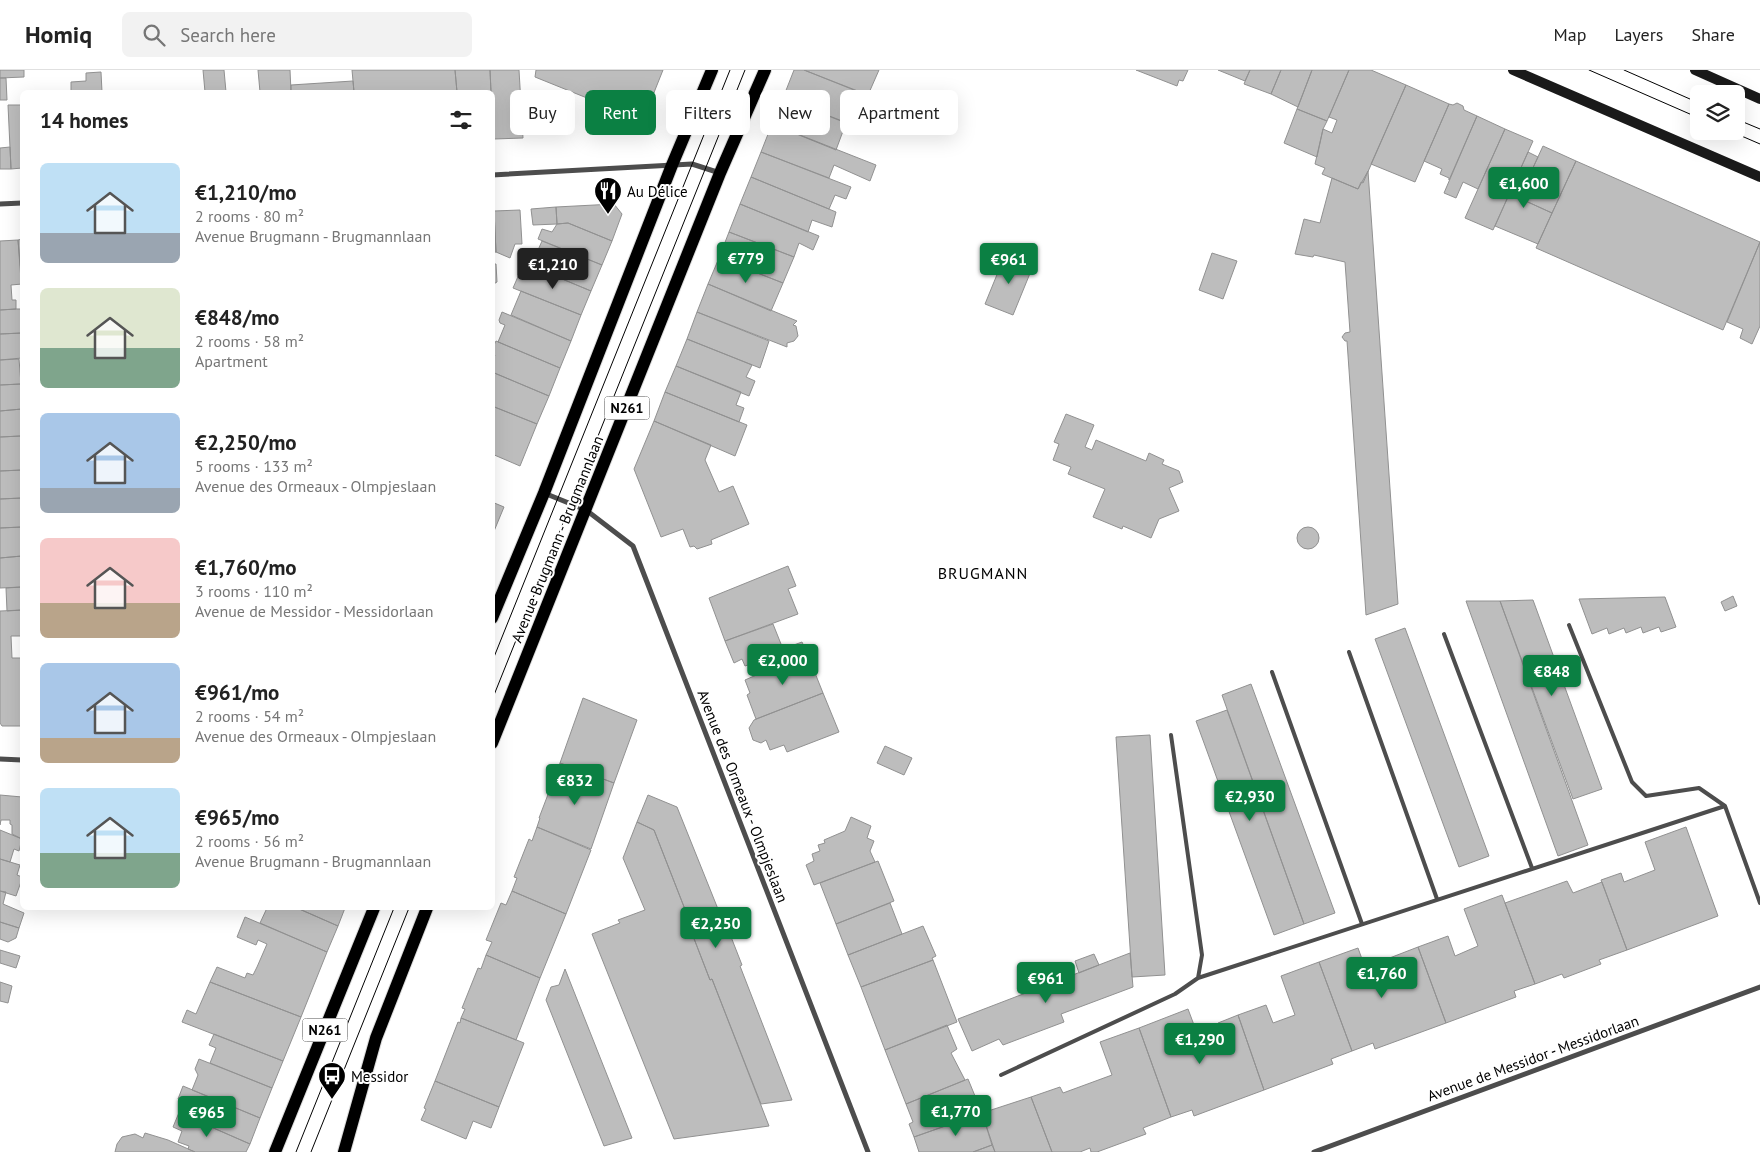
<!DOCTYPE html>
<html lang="en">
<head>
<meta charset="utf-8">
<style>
	:root { --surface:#fff; --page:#f2f2f2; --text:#222; --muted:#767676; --line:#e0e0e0; --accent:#0b8043 }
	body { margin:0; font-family:"PT Sans",sans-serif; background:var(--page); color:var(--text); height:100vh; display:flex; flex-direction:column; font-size:19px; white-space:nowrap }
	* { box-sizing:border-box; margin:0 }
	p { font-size:16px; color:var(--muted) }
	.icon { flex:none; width:28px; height:28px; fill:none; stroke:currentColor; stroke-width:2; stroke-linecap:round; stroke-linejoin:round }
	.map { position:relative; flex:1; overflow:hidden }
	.details { position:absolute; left:20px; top:20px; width:475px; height:820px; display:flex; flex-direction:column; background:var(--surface); border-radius:8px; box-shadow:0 5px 20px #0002 }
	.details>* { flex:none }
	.top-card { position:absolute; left:510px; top:20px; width:475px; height:45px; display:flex; gap:10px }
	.fabs { position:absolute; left:1690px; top:15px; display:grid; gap:10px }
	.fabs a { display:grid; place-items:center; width:55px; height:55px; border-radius:8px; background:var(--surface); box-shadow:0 5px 20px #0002; font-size:25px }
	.price { position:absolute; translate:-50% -42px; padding:0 11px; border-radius:5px; background:var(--accent); color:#fff; font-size:16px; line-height:32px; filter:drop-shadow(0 1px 2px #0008) }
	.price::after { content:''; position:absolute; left:50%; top:30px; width:15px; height:11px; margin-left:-8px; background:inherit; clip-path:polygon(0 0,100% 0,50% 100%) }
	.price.selected { background:#222; color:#fff }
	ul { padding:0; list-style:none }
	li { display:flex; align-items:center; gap:15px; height:125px; padding:0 20px }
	li span { display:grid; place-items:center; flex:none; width:140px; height:100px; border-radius:8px; color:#555 }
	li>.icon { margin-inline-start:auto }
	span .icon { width:60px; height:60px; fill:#fffc; stroke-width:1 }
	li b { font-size:21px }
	h2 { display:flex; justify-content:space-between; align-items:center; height:60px; padding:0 20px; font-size:21px }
	.pill { padding:0 18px; border-radius:8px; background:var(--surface); box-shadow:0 5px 20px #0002; font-size:18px; line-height:45px }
	.pill.selected { background:var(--accent); color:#fff }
	header { display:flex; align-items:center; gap:30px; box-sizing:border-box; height:70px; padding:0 25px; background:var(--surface); border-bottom:1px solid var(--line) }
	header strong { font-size:24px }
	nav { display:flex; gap:28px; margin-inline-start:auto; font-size:18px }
	.search { width:350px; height:45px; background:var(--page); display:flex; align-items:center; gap:12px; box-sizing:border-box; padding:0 18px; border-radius:8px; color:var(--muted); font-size:19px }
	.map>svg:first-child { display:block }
	.building { fill:#bdbdbd; stroke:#919191 }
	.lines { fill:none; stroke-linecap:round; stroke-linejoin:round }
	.primary-casing { stroke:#dbdbdb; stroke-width:14 }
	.service { stroke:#4d4d4d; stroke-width:4 }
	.minor { stroke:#4d4d4d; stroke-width:5 }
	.secondary { stroke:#1a1a1a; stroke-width:10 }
	.primary { stroke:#000; stroke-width:12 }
	.tram { stroke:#000; stroke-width:1 }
	.labels { text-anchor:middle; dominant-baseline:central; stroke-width:4; stroke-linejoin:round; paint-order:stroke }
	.shield { fill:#fff; stroke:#4c4c4c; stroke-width:1 }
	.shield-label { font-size:14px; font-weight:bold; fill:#000 }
	.poi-label { font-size:15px; fill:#000; stroke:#fff; text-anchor:start }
	.street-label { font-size:15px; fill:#000; stroke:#fff }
	.neighbourhood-label { font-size:16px; letter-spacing:1px; fill:#000; stroke:#fff }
</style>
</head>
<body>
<header>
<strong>Homiq</strong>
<div class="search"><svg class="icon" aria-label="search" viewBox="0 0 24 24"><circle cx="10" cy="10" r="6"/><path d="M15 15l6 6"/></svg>Search here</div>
<nav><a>Map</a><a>Layers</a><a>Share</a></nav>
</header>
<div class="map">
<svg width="1760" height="1082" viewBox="0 0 1760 1082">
	<rect width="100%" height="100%" fill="#fff"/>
	<path class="building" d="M0 0H24V7L0 8Z
		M203 0H224L226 22H205Z
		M258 0H290L291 22H260Z
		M352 0H455L457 22H354Z
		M455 0H490L491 22H457Z
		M490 0H519L523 68 494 69 492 22H491Z
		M536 0H663L643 50 607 36 606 39 602 40 588 34 586 31 587 28 535 7Z
		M794 0H804L879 30 873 43 857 37 850 54 783 28Z
		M804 0H879L868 25Z
		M1136 0H1188L1183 11 1179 10 1177 16Z
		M1218 0H1250L1245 11Z
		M1250 0H1281L1271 24 1244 14Z
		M1281 0H1312L1298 37 1271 24Z
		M1312 0H1349L1327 51 1297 39Z
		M1349 0H1371L1406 15 1363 113 1361 112 1358 119 1322 104 1325 98 1315 94 1323 59 1332 63 1337 50 1329 47Z
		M101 2 102 22H71V12L86 11V3Z
		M0 8H6L7 30H0Z
		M353 11 354 22H291V15Z
		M1406 15 1449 34 1415 112 1371 94Z
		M783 28 846 53 836 80 772 54Z
		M1457 33 1463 36 1464 40 1477 46 1449 110V108L1440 104 1442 99 1424 91 1449 34 1453 35Z
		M8 35H22V98L11 99Z
		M1297 39 1327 51 1323 59 1317 87 1284 73Z
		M1477 46 1505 59 1478 119 1463 112 1456 128 1444 123Z
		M772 54 876 95 870 111 834 95 829 108 761 82Z
		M1505 59 1533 71 1493 160 1465 148Z
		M1543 76 1576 91 1552 143 1519 128Z
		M10 77 11 99H0V78Z
		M761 82 851 117 846 129 835 125 829 139 751 107Z
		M1528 82 1538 87 1519 128 1552 143 1538 174 1495 156Z
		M1576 91 1760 172 1723 260 1536 178Z
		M1368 101 1398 534 1366 545 1347 271H1345L1342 267 1345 263 1350 262 1345 192 1314 185 1313 187 1295 184 1304 149 1320 153 1332 108 1358 119Z
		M751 107 836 142 832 157 812 150 808 162 740 134Z
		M614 134 622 144 612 171 568 153 557 154 556 137Z
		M740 134 819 166 813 180 799 173 794 187 729 162Z
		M556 137 557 154 533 155 531 139Z
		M520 140 522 174H515L510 188 496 182 494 141Z
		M492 141H494L496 182 492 183Z
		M568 153 612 171 602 195 538 169 542 159 552 162 557 154Z
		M729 162 794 187 783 213 719 188Z
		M22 169V223L18 170Z
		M18 170 22 214 11 215 12 230H16V239L0 240V171Z
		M542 171 602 195 591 221 531 196Z
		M1760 172V256L1752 274 1740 268 1743 259 1727 252Z
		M1212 183 1237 191 1223 229 1199 220Z
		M1005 185 1033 196 1013 245 985 234Z
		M719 188 783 213 771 241 708 214Z
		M492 194H496L497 212 492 215Z
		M531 196 591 221 581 245 513 218 520 202 527 205Z
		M708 214 797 251 793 255 796 256 798 266 794 271 787 273V277L697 242Z
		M521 221 581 245 571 271 511 245Z
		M16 239H22V263L0 264V240Z
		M502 242 571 271 560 298 498 272 505 255 500 253 499 250Z
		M697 242 769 271 760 298 687 269Z
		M22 263V288L0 290V264Z
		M687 269 752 295 746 307 755 311 749 326 676 296Z
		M496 271 560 298 549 326 492 302V292L495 285 492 284V279Z
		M19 289 21 314 0 315V290Z
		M676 296 741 322 736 335 744 338 739 352 665 322Z
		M492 302 549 326 537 354 492 336Z
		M21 314 22 339 0 341V315Z
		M665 322 747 355 735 386 654 351Z
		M492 336 537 354 520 396 492 384Z
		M22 339 21 366 0 367V341Z
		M1066 344 1094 355 1085 377 1092 380 1096 370 1146 391 1149 383 1164 390 1162 394 1179 401 1183 412 1169 418 1179 441 1159 449 1151 468 1123 456 1122 459 1093 447 1105 419 1068 404 1071 397 1053 390 1059 374 1054 372Z
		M654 351 711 375 705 390 719 422 733 416 749 454 711 470 712 474 697 479 694 476 690 477 683 459 661 467 634 399Z
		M21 366 22 400 0 401V367Z
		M22 400V428L0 429V401Z
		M22 428V457L0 458V429Z
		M492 432 504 437 492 466Z
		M1297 468a11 11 0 1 1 22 0a11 11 0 1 1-22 0Z
		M22 457V486L0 488V458Z
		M22 486V517L0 518V488Z
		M788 496 796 516 788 519 798 544 725 571 709 528Z
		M22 517V540L7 541 6 518Z
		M1733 526 1737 536 1725 541 1721 532Z
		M1665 527 1676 557 1661 562 1659 557 1643 563 1641 557 1626 563 1624 558 1609 564 1607 558 1592 564 1579 529Z
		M1533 530 1602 719 1573 729 1500 531Z
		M1466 531H1500L1588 775 1558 786Z
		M22 540V566H11L12 588H22V656H2L0 653V541Z
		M773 554 783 579 802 572 807 583 761 601 757 592 745 596 742 589 734 593 725 571Z
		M1405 558 1489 786 1459 797 1375 569Z
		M807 583 823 623 756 649 747 625 750 623 745 610 761 603V601Z
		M1251 614 1335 843 1304 854 1222 625Z
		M823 623 839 662 787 682 784 675 770 680 766 670 761 673 753 670 749 658 754 650Z
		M583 628 637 650 614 713 560 693Z
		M1227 640 1304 854 1274 865 1196 651Z
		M1150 665 1165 905 1132 907 1116 667Z
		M885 676 912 688 904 705 877 693Z
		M560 693 614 713 591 779 537 757 540 748H539Z
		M0 725 22 727V769L12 764V755L10 754V750H1L0 755Z
		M648 725 677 737 724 854H726L742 895 740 896 792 1030 761 1034 712 909 710 910 693 866 695 865 654 760 637 752Z
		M851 747 871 756 867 768 874 771 870 781 875 792 814 815 806 795 814 791 812 784 820 781 818 775 825 773 824 770 845 761Z
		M637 752 654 760 695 865 693 866 710 910 712 909 769 1056 674 1069 592 864 620 853 618 850 645 840 623 788Z
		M537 757 591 780 566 844 512 821 517 808 514 807 529 769 532 771Z
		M1686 757 1718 846 1627 880 1601 810 1621 803 1624 812 1655 800 1645 772Z
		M0 760 22 769 19 781 14 779 10 792 0 789Z
		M0 789 20 795 17 805 22 807V809L16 826 0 821Z
		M878 791 894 831 836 854 820 813Z
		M1567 811 1573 823 1602 812 1627 880 1599 890 1601 894 1564 908 1562 904 1535 914 1505 833Z
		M0 821 6 822 3 834 24 843 19 858 0 852Z
		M512 821 566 844 540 908 486 885 492 872 486 870 501 833 506 835Z
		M1502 825 1535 914 1514 921 1516 927 1446 953 1418 877 1448 866 1455 886 1478 876 1464 839Z
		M890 833 902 864 848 885 836 854Z
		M267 838H297L338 856 327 882 260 853Z
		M297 838H345L338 856Z
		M245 847 327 882 301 947 210 912 217 897 245 908 247 903 253 905 257 897 267 874 258 870 256 875 237 867Z
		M0 852 19 858 16 868 8 872 0 869Z
		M923 856 936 886 932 888 933 890 861 917 848 885Z
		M1418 877 1446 953 1375 979 1373 973 1352 981 1319 892 1358 878 1371 914 1395 908 1387 889Z
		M0 880 20 886 16 898 0 893Z
		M1130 883 1133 917 1061 944 1064 952 1003 975 999 969 972 981 958 949Z
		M1094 884 1099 895 1079 903 1075 891Z
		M486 885 540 908 516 970 461 948 465 939 462 938 478 898 481 899Z
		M933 890 957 952 885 980 861 917Z
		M1319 892 1352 981 1331 989 1333 994 1264 1020 1238 945 1266 935 1273 953 1295 945 1281 906Z
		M565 899 632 1068 604 1076 546 930 551 917 559 915Z
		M0 912 12 916 8 933 0 931Z
		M210 912 301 947 283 991 182 952 187 940 196 944Z
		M1188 939 1197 963 1193 973 1196 982 1225 972 1218 953 1238 945 1264 1020 1194 1046 1192 1040 1171 1047 1139 958Z
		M461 948 524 973 499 1037 435 1011 458 952 460 953Z
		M947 955 957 979 951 983 965 1010 906 1034 885 980Z
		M1139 958 1171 1047 1143 1058 1146 1064 1097 1082H1091L1090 1078 1080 1082H1052L1031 1027 1060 1017 1063 1023 1112 1005 1100 972Z
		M214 964 283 991 272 1018 210 993 216 978 209 975Z
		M199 989 272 1018 260 1048 192 1020 198 1005 195 999Z
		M968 1009 982 1043 914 1067 909 1054 913 1052 906 1034Z
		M435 1011 499 1037 491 1058 473 1051 466 1069 421 1050 426 1039 424 1038Z
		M183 1016 260 1048 250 1074 202 1053 178 1045 184 1032 178 1029Z
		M1031 1027 1052 1082H995L982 1043Z
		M982 1043 992 1075 973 1082H919L914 1067Z
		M178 1045 202 1053 250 1074 246 1082H195L188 1079 189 1076 178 1072 182 1061 173 1057Z
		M145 1063 168 1070 195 1082H115L117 1074 122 1067 135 1064 143 1068Z
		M992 1075 995 1082H973Z"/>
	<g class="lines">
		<defs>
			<path id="primary" d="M492 548 544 423 672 95 712 0
				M492 673 720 103 765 0
				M275 1082 374 838
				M344 1082 376 968 427 838"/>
		</defs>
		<use href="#primary" class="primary-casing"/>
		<path class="service" d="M1569 555 1632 712 1646 726 1699 718 1725 736 1760 833
			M1444 564 1532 798
			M1349 582 1437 829
			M1272 602 1362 854
			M1198 908 1725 736
			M1001 1005 1175 924 1198 908 1202 885 1171 665"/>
		<path class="minor" d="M492 105 692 94 720 103
			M0 134 22 133
			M544 423 586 440 633 476 868 1082
			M0 689 22 690
			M1314 1082 1760 917"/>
		<path class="secondary" d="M1513 0 1760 107
			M1695 0 1760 29"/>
		<use href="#primary" class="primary"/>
		<path class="tram" d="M1589 0 1699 48
			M1624 0 1699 33
			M1736 49 1760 59
			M1730 61 1760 74
			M492 592 730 0
			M492 630 745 0
			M296 1082 394 838
			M311 1082 409 838"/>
	</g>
	<defs>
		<symbol id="restaurant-pin" viewBox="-11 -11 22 30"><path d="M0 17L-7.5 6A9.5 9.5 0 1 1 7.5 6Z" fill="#000" stroke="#fff"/><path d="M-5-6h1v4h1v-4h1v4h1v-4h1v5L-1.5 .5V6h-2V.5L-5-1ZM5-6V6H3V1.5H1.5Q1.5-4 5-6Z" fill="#fff"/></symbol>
		<symbol id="bus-pin" viewBox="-11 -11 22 30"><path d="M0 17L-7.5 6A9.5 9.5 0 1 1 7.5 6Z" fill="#000" stroke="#fff"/><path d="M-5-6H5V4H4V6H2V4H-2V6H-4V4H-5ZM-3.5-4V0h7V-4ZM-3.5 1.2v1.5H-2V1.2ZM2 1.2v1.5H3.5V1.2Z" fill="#fff"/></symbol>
	</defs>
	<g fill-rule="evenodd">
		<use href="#restaurant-pin" x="592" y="105" width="32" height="43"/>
		<use href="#bus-pin" x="316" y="990" width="32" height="43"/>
	</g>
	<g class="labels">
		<g class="shield">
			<rect x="604.5" y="326.5" width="45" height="23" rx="4"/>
			<rect x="302.5" y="948.5" width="45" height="23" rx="4"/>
		</g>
		<g class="shield-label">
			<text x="627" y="338">N261</text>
			<text x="325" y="960">N261</text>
		</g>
		<g class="poi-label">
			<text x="627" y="121">Au Délice</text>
			<text x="351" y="1006">Messidor</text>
		</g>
		<g class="street-label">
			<text transform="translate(557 469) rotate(-68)">Avenue Brugmann - Brugmannlaan</text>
			<text transform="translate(743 726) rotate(69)">Avenue des Ormeaux - Olmpjeslaan</text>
			<text transform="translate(1533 988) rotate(-20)">Avenue de Messidor - Messidorlaan</text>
		</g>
		<g class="neighbourhood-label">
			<text x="983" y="503">BRUGMANN</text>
		</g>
	</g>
</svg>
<div class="fabs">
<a><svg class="icon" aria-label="layers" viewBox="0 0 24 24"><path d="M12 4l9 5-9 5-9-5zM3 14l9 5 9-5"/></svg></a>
</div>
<b class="price" style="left:1524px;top:139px">€1,600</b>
<b class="price" style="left:746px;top:214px">€779</b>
<b class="price" style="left:1009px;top:215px">€961</b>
<b class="price selected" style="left:553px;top:220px">€1,210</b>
<b class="price" style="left:783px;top:616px">€2,000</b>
<b class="price" style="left:1552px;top:627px">€848</b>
<b class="price" style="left:575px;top:736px">€832</b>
<b class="price" style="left:1250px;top:752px">€2,930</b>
<b class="price" style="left:716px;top:879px">€2,250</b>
<b class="price" style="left:1382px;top:929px">€1,760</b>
<b class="price" style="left:1046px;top:934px">€961</b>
<b class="price" style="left:1200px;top:995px">€1,290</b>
<b class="price" style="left:956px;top:1067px">€1,770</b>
<b class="price" style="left:207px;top:1068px">€965</b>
<div class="top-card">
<a class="pill">Buy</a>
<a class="pill selected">Rent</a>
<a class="pill">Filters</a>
<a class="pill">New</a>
<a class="pill">Apartment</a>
</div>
<section class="details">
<h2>14 homes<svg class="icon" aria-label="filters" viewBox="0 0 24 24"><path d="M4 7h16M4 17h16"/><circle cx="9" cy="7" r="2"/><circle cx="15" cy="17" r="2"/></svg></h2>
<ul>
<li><span style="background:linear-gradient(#bfe0f5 70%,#9aa5b1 0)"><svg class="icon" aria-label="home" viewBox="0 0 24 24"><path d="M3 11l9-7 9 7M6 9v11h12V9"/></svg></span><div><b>€1,210/mo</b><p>2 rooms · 80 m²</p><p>Avenue Brugmann - Brugmannlaan</p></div></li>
<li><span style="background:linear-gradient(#dfe7d0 60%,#7fa58c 0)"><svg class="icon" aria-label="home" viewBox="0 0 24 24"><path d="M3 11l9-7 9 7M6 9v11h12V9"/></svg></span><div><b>€848/mo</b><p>2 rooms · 58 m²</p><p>Apartment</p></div></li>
<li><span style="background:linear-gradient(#a9c7e8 75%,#9aa5b1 0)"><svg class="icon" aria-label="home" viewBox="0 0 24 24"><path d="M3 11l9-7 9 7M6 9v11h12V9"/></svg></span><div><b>€2,250/mo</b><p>5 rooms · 133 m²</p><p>Avenue des Ormeaux - Olmpjeslaan</p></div></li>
<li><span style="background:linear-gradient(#f6c9c9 65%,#b9a48a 0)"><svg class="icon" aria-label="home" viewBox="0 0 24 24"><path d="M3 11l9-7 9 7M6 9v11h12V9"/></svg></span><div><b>€1,760/mo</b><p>3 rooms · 110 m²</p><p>Avenue de Messidor - Messidorlaan</p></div></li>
<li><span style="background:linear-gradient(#a9c7e8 75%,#b9a48a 0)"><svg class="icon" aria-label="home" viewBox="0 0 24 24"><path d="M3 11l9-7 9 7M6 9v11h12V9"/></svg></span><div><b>€961/mo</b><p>2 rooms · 54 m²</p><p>Avenue des Ormeaux - Olmpjeslaan</p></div></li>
<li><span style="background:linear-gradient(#bfe0f5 65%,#7fa58c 0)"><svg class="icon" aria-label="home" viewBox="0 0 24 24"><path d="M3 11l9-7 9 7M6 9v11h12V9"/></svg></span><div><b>€965/mo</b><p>2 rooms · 56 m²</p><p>Avenue Brugmann - Brugmannlaan</p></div></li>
</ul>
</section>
</div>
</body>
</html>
